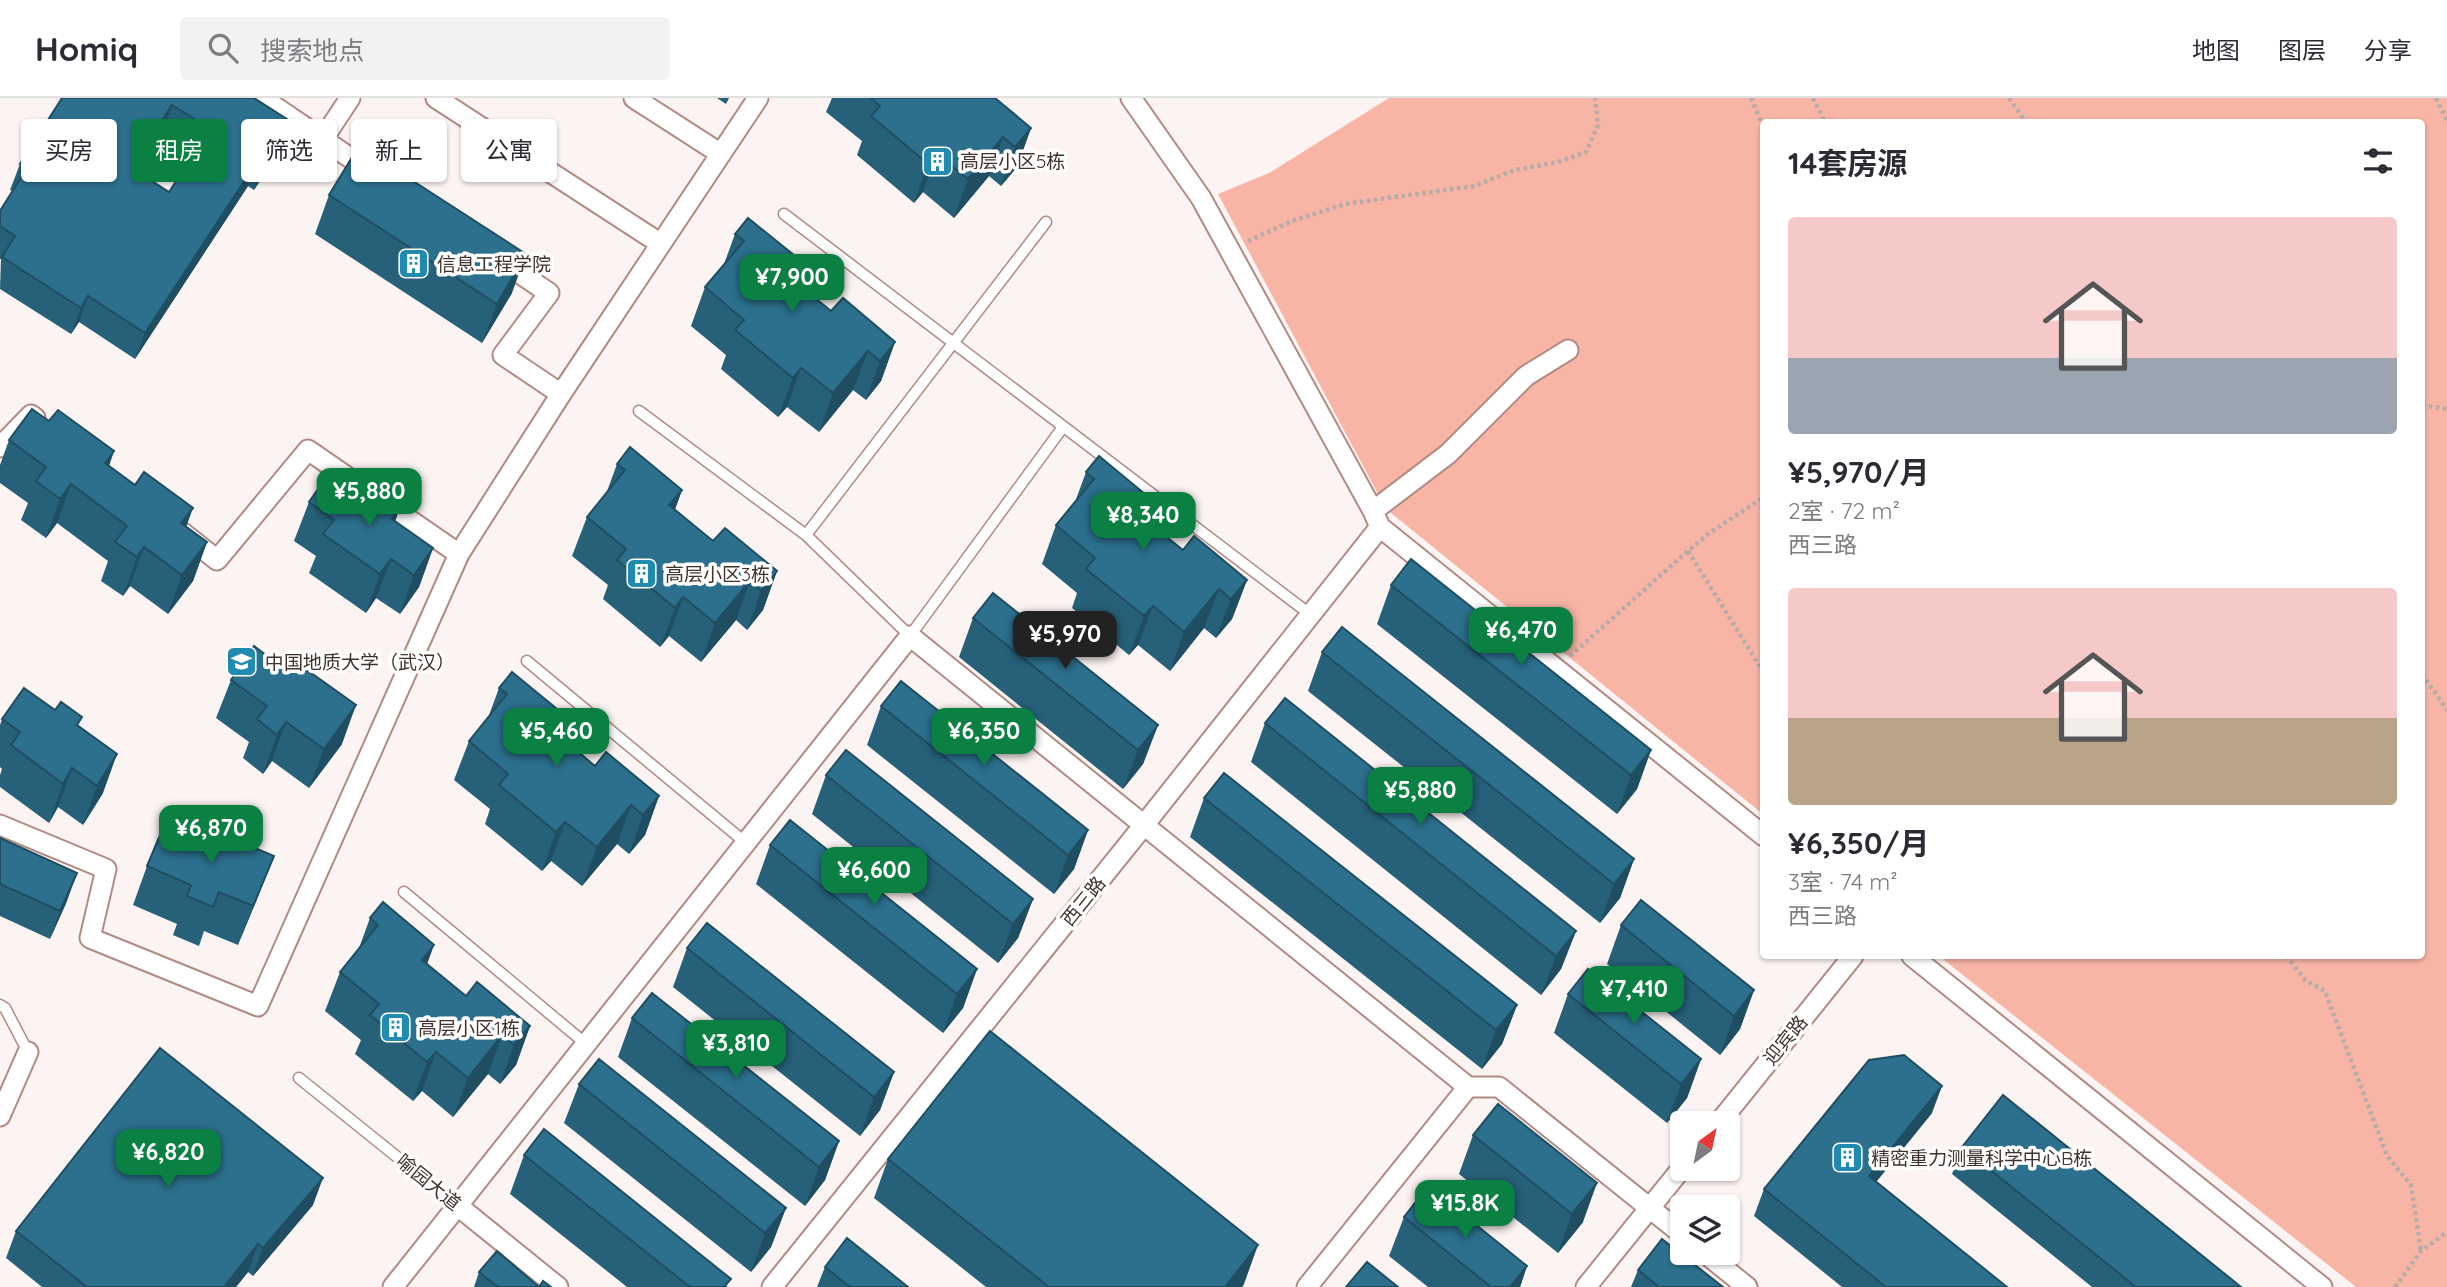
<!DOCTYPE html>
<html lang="zh">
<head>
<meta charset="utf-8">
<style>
	:root { --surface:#fff; --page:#f2f2f3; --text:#2b2b33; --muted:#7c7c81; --line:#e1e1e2; --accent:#0b8043 }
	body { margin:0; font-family:Quicksand,"Noto Sans SC",sans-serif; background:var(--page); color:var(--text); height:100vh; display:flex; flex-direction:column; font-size:26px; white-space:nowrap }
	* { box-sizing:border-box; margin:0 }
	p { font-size:23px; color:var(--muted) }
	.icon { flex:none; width:38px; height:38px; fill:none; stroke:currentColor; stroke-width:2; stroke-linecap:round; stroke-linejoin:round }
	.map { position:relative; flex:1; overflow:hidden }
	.panel { position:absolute; left:1760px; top:21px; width:665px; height:840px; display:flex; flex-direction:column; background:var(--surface); border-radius:7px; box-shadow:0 2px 5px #0004 }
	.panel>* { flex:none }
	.hud { position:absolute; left:21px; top:21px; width:665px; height:63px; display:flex; gap:14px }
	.needle { width:46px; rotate:33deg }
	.fabs { position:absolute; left:1670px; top:1013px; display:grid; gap:14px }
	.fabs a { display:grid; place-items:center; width:70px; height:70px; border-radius:7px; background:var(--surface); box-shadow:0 2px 5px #0004; font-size:35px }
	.price { position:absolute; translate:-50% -60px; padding:0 16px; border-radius:14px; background:var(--accent); color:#fff; font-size:23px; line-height:46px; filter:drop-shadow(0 2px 4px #0008) }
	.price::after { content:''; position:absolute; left:50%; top:42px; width:21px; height:16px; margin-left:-10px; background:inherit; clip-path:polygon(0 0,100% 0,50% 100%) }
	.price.current { background:#222; color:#fff }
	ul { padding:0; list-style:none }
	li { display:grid; align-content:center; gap:14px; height:371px; padding:0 28px }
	li span { display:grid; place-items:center; height:217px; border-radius:7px; color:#555 }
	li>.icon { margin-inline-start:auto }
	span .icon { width:126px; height:126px; fill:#fffc; stroke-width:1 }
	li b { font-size:30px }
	h2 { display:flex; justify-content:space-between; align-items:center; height:84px; padding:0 28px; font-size:30px }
	.chip { padding:0 24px; border-radius:7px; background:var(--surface); box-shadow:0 2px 5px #0004; font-size:24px; line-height:63px }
	.chip.current { background:var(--accent); color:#fff }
	header { display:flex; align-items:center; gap:42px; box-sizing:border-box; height:98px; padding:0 35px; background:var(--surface); border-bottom:2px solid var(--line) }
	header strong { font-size:33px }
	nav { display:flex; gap:38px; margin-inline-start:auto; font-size:24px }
	.search { width:490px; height:63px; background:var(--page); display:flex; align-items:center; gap:18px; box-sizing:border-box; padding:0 24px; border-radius:7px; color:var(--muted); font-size:26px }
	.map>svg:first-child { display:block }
	.forest { fill:#f8b5a6 }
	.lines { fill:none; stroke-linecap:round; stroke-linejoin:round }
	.service-casing { stroke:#b18b83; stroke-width:13 }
	.minor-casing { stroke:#b18b83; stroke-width:23 }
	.path { stroke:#b6aba8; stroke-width:4.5; stroke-dasharray:3.5 3.5; stroke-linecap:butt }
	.service { stroke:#fff; stroke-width:10 }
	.minor { stroke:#fff; stroke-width:19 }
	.wall { fill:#266079; fill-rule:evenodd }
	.shaded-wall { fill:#1f4e63 }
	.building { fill:#2c708d; stroke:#1f4e63; stroke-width:2; fill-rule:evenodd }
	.labels { text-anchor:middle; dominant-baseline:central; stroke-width:7; stroke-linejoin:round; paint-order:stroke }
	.poi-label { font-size:19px; fill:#42322e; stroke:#fff; text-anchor:start }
	.street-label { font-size:19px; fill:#42322e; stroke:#fff }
</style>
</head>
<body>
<header>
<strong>Homiq</strong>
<div class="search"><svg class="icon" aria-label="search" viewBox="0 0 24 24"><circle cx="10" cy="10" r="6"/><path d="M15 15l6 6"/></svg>搜索地点</div>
<nav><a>地图</a><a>图层</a><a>分享</a></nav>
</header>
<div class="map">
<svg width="2447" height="1189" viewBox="0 0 2447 1189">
	<rect width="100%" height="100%" fill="#fcf4f2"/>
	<path class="forest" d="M1389 0H2447V1189H2356L1939 858H2422V24H1764V717L1386 411 1218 96 1269 75Z"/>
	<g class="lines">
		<defs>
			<path id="service" d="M784 116 1311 517
				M639 313 806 437 910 538 1063 329
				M806 437 1046 124
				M527 563 746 745
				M404 794 586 946
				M0 907 5 910 28 954
				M299 980 458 1108"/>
			<path id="minor" d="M262 0 371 74
				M436 0 661 146
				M634 0 721 56
				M323 41 350 0
				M500 162 549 195 503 257 561 296
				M0 349 31 317 35 320
				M1373 413 1448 356 1526 278 1568 252
				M1380 429 1764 738
				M183 435 217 462 308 352 459 456
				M0 727 106 771 90 840 258 908 459 456 561 296 758 0
				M1912 858 2322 1189
				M0 1018 28 954
				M1718 1026 1853 858
				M458 1108 558 1189
				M1705 1155 1747 1189
				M393 1189 910 538 1468 989H1499L1682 1136
				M772 1189 1144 727 1380 429 1373 413 1201 100 1131 0
				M1307 1189 1468 989
				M1586 1189 1682 1070"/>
		</defs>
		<use href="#service" class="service-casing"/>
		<use href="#minor" class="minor-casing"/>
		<path class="path" d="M1751 0 1764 31
			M1813 0 1825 24
			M2009 0 2026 24
			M2436 0 2447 22
			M1248 143 1292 123 1345 106 1474 88 1515 72 1558 64 1586 54 1598 27 1595 0
			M2422 307 2447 311
			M1688 453 1764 575
			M1570 558 1688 453 1708 436 1764 399
			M2422 576 2447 612
			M2286 858 2306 883 2325 893 2387 1058 2411 1087 2421 1153
			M2395 1189 2421 1153 2447 1134"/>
		<use href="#service" class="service"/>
		<use href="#minor" class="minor"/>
	</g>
	<path class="wall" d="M60 0H254L281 50 254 92 248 88 135 261 79 224 71 236 0 191 1 161H0V113L13 93 10 92 20 66 61 1ZM163 33 195 54 169 94 137 74Z
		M717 0H729L726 6Z
		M832 0H995L1031 30 1017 69 1001 88 989 78 954 120 923 94 914 105 857 57 862 43 826 14Z
		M329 97 512 195 482 245 315 136Z
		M735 136 800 162 793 182 831 213 895 244 881 283 866 302 853 292 819 334 787 309 778 319 721 271 726 257 691 228 705 189 724 166Z
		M49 323 114 353 109 368 207 444 193 483 168 516 130 488 123 498 101 483 108 463 57 425 46 440 21 422 28 405 0 385V367L9 342Z
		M617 366 682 392 675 411 713 443 777 473 763 512 747 532 736 522 701 564 669 538 660 549 603 501 608 487 572 458 587 419 606 396Z
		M1086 374 1151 401 1144 420 1183 452 1247 482 1232 521 1216 540 1204 530 1170 573 1138 547 1129 557 1072 510 1077 495 1042 466 1056 427 1075 404Z
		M309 404H367L400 409 395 424 433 450 419 489 400 516 376 500 366 515 309 475 316 458 294 443Z
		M1391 487 1651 652 1637 691 1617 716 1377 526Z
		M973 520 1158 627 1143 666 1123 691 959 559Z
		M1322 554 1634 761 1620 800 1600 825 1308 593Z
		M231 582 342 646 309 690 272 663 263 676 243 660 249 644 216 620Z
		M499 590 595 668 659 698 645 737 629 756 617 746 582 788 551 763 542 773 485 726 490 711 454 682 469 643 488 620Z
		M881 608 1088 732 1074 771 1054 796 867 647Z
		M2 621 79 629 103 695 83 727 58 709 49 725 0 689V677L2 671 0 669V627Z
		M1265 625 1576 833 1561 871 1541 897 1251 664Z
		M826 677 1033 801 1018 840 998 865 812 716Z
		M1204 700 1517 907 1502 946 1482 971 1190 739Z
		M0 740 67 803 50 841 0 818Z
		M770 747 977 871 963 910 943 935 756 786Z
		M147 768 259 796 238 847 204 833 199 848 173 837 177 826 133 807Z
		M370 820 466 898 530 928 516 967 500 986 488 976 453 1019 422 993 413 1003 355 956 361 942 325 913 340 874 359 850Z
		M1621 827 1754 892 1740 931 1720 957 1607 866Z
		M687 850 894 974 880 1012 860 1038 673 889Z
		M1568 896 1701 961 1687 1000 1667 1025 1554 935Z
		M632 920 839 1043 825 1082 805 1108 618 959Z
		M579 986 786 1110 771 1149 751 1174 564 1025Z
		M1932 1015 1876 1084 2007 1189H1842L1754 1118 1764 1091Z
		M1473 1037 1583 1124 1558 1155 1459 1076Z
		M1962 1049 2241 1189H2092L1952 1076Z
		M524 1057 728 1189H627L510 1096Z
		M888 1061 1244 1186 1242 1189H986L874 1100Z
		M313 1107 253 1178 248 1174 236 1189H42L6 1160 16 1133Z
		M1404 1119 1527 1168 1520 1189H1428L1389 1158Z
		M825 1169 908 1189H817Z
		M1638 1172 1723 1189H1631Z
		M479 1174 539 1189H551H474Z"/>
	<path class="shaded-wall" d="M172 7 163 33 122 97 132 70Z
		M290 23 281 50 254 92 263 65Z
		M1031 30 1017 69 1001 88 1015 49Z
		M1003 39 989 78 954 120 968 81Z
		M937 56 923 94 914 105 928 66Z
		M258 62 248 88 135 261 145 235Z
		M526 156 512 195 482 245 497 206Z
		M800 162 785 201 787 177Z
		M88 198 79 224 71 236 81 210Z
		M895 244 881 283 866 302 880 263Z
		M868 253 853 292 819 334 833 295Z
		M801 270 787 309 778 319 793 280Z
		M114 353 100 392 91 404 105 365Z
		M71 386 57 425 46 440 60 401Z
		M682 392 668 431 669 407Z
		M1151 401 1136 440 1138 416Z
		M400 409 386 448 392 421Z
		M193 410 179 449 181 425Z
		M207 444 193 483 168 516 182 477Z
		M144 449 130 488 123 498 137 459Z
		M433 450 419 489 400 516 414 477Z
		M391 461 376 500 366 515 380 476Z
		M777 473 763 512 747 532 761 493Z
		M1247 482 1232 521 1216 540 1231 501Z
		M750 483 736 522 701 564 715 525Z
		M1219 491 1204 530 1170 573 1184 534Z
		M683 499 669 538 660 549 675 510Z
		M1153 508 1138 547 1129 557 1144 518Z
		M356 607 342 646 309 690 324 651Z
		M563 616 549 655 551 631Z
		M286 624 272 663 263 676 277 637Z
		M1158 627 1143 666 1123 691 1138 652Z
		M1651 652 1637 691 1617 716 1631 677Z
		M117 656 103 695 83 727 97 688Z
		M72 670 58 709 49 725 63 686Z
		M659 698 645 737 629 756 643 717Z
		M631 707 617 746 582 788 597 749Z
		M565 724 551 763 542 773 556 734Z
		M1088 732 1074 771 1054 796 1068 757Z
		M274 758 259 796 238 847 253 808Z
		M1634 761 1620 800 1600 825 1614 786Z
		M77 775 67 803 50 841 60 813Z
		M1033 801 1018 840 998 865 1013 826Z
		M1576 833 1561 871 1541 897 1556 858Z
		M434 847 420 886 422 862Z
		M977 871 963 910 943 935 957 896Z
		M1754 892 1740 931 1720 957 1734 918Z
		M1517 907 1502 946 1482 971 1496 932Z
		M530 928 516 967 500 986 514 947Z
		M502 937 488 976 453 1019 468 980Z
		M436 954 422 993 413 1003 427 964Z
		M1701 961 1687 1000 1667 1025 1681 986Z
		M894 974 880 1012 860 1038 874 999Z
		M1942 988 1932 1015 1859 1105 1869 1078Z
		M839 1043 825 1082 805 1108 819 1069Z
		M323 1080 313 1107 253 1178 263 1150Z
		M1597 1085 1583 1124 1558 1155 1572 1116Z
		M786 1110 771 1149 751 1174 765 1135Z
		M258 1146 248 1174 236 1189H224Z
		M1258 1147 1244 1186 1242 1189H1225Z
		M1527 1168 1520 1189H1510Z"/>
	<path class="building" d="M62 0H254L290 23 263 65 258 62 145 235 88 198 81 210 2 159 15 138 0 128V113L27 70 20 66ZM172 7 210 31 169 94 132 70Z
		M871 0H995L1031 30 1015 49 1003 39 968 81 937 56 928 66 871 18 880 8Z
		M359 48 526 156 497 206 329 97Z
		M748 120 800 162 787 177 831 213 843 200 895 244 880 263 868 253 833 295 801 270 793 280 735 232 744 222 705 189 744 143 735 136Z
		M32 311 49 323 58 312 114 353 105 365 135 387 144 374 193 410 181 425 207 444 182 477 144 449 137 459 115 444 127 428 71 386 60 401 36 383 46 369 9 342Z
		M630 349 682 392 669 407 713 443 725 430 777 473 761 493 750 483 715 525 683 499 675 510 617 462 626 451 587 419 625 372 617 366Z
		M1099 358 1151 401 1138 416 1183 452 1194 438 1247 482 1231 501 1219 491 1184 534 1153 508 1144 518 1086 471 1095 460 1056 427 1094 381 1086 374Z
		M328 377 367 404 375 392 400 409 392 421 433 450 414 477 391 461 380 476 323 436 334 422 309 404Z
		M1411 461 1651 652 1631 677 1391 487Z
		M993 495 1158 627 1138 652 973 520Z
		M1342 529 1634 761 1614 786 1322 554Z
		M254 548 283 570 290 560 356 607 324 651 286 624 277 637 257 621 267 608 231 582Z
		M512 574 563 616 551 631 595 668 606 654 659 698 643 717 631 707 597 749 565 724 556 734 499 687 508 676 469 643 507 596 499 590Z
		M901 583 1088 732 1068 757 881 608Z
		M24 590 55 612 61 604 82 619 77 627 117 656 97 688 72 670 63 686 11 647 20 634 2 621Z
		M1285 600 1576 833 1556 858 1265 625Z
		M846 652 1033 801 1013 826 826 677Z
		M1224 675 1517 907 1496 932 1204 700Z
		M790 722 977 871 957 896 770 747Z
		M165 725 200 740 205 729 274 758 253 808 219 794 213 809 187 798 191 787 147 768Z
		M0 740 77 775 60 813 0 786Z
		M1641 802 1754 892 1734 918 1621 827Z
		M383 804 434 847 422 862 466 898 477 884 530 928 514 947 502 937 468 980 436 954 427 964 370 917 379 906 340 874 378 827 370 820Z
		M707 825 894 974 874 999 687 850Z
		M1588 871 1701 961 1681 986 1568 896Z
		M652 895 839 1043 819 1069 632 920Z
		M990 933 1258 1147 1225 1189H1049L888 1061Z
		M160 950 323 1080 263 1150 258 1146 224 1189H87L16 1133Z
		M1904 957 1942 988 1869 1078 2007 1189H1886L1764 1091 1869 962Z
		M599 961 786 1110 765 1135 579 986Z
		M2003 997 2241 1189H2136L1962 1049Z
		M1498 1006 1597 1085 1572 1116 1473 1037Z
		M544 1031 731 1181 724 1189H690L524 1057Z
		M1428 1088 1527 1168 1510 1189H1491L1404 1119Z
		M847 1140 908 1189H850L825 1169Z
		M1662 1141 1723 1189H1659L1638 1172Z
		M497 1153 539 1189 543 1183 551 1189H498L479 1174Z
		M1367 1164 1398 1189H1346Z"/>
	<defs>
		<symbol id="building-square" viewBox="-11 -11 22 22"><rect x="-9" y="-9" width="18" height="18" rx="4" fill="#208ab1" stroke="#fff"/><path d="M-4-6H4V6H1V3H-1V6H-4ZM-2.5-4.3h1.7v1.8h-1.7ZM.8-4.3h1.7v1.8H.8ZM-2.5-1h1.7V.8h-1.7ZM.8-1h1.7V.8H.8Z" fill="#fff"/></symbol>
		<symbol id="university-square" viewBox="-11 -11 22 22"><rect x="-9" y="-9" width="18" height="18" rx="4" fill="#208ab1" stroke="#fff"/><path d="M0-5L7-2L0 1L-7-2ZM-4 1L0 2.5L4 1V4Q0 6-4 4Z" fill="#fff"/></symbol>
	</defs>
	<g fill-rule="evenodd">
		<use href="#building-square" x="920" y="46" width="35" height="35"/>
		<use href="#building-square" x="396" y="148" width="35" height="35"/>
		<use href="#building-square" x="624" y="458" width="35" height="35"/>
		<use href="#university-square" x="224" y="546" width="35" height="35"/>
		<use href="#building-square" x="378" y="912" width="35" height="35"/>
		<use href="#building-square" x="1830" y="1042" width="35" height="35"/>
	</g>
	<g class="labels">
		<g class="poi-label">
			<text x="960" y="63">高层小区5栋</text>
			<text x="437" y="166">信息工程学院</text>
			<text x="665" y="476">高层小区3栋</text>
			<text x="265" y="564">中国地质大学（武汉）</text>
			<text x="418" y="930">高层小区1栋</text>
			<text x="1871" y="1060">精密重力测量科学中心B栋</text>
		</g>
		<g class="street-label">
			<text transform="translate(1083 803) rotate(-51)">西三路</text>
			<text transform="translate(1785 942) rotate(-51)">迎宾路</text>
			<text transform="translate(429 1084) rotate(39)">喻园大道</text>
		</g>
	</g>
</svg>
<div class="fabs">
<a><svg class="needle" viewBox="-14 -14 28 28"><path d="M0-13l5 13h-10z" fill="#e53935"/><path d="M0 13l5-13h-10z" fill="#7c7c81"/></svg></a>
<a><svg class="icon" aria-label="layers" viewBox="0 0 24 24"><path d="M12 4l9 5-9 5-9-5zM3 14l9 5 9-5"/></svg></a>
</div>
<b class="price" style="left:792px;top:216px">¥7,900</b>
<b class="price" style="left:369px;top:430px">¥5,880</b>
<b class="price" style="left:1143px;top:454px">¥8,340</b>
<b class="price" style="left:1521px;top:569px">¥6,470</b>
<b class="price current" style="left:1065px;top:573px">¥5,970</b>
<b class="price" style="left:556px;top:670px">¥5,460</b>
<b class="price" style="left:984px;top:670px">¥6,350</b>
<b class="price" style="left:1420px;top:729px">¥5,880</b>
<b class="price" style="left:211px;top:767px">¥6,870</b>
<b class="price" style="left:874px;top:809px">¥6,600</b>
<b class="price" style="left:1634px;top:928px">¥7,410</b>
<b class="price" style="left:736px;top:982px">¥3,810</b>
<b class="price" style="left:168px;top:1091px">¥6,820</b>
<b class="price" style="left:1465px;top:1142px">¥15.8K</b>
<div class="hud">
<a class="chip">买房</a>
<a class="chip current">租房</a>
<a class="chip">筛选</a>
<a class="chip">新上</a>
<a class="chip">公寓</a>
</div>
<section class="panel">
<h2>14套房源<svg class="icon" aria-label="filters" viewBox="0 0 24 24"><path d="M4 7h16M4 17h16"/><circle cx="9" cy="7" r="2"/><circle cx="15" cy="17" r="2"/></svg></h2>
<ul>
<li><span style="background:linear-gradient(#f6c9c9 65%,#9aa5b1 0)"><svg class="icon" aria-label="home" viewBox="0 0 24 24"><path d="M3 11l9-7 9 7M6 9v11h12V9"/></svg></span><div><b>¥5,970/月</b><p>2室 · 72 m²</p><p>西三路</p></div></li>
<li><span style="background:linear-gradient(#f6c9c9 60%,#b9a48a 0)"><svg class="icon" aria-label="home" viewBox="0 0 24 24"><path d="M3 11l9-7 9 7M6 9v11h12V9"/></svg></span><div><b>¥6,350/月</b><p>3室 · 74 m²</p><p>西三路</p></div></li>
</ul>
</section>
</div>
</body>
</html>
